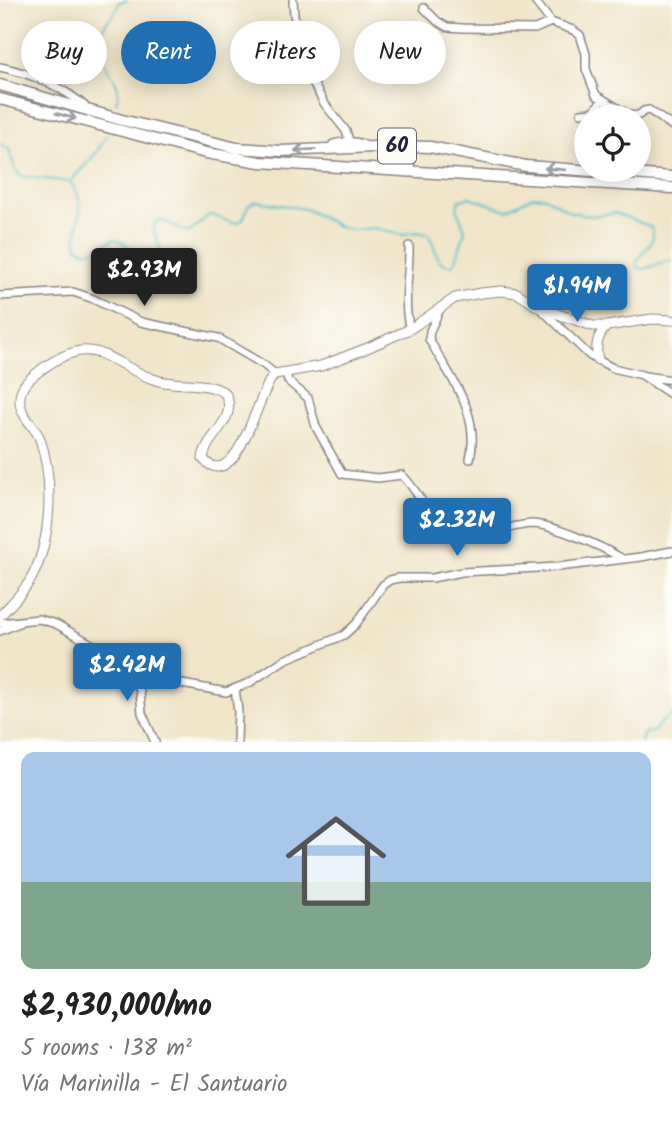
<!DOCTYPE html>
<html lang="en">
<head>
<meta charset="utf-8">
<style>
	:root { --surface:#fff; --page:#f2f2f2; --text:#222; --muted:#767676; --accent:#1f6fb2 }
	body { margin:0; font-family:Kalam,sans-serif; background:var(--page); color:var(--text); height:100vh; display:flex; flex-direction:column; font-size:26px; white-space:nowrap }
	* { box-sizing:border-box; margin:0 }
	p { font-size:23px; color:var(--muted) }
	.icon { flex:none; width:38px; height:38px; fill:none; stroke:currentColor; stroke-width:2; stroke-linecap:round; stroke-linejoin:round }
	.map { position:relative; height:742px; overflow:hidden }
	.details { display:flex; flex-direction:column; background:var(--surface); flex:1 }
	.details>* { flex:none }
	.hud { position:absolute; left:21px; top:21px; width:630px; height:63px; display:flex; gap:14px }
	.tools { position:absolute; left:574px; top:105px; display:grid; gap:14px }
	.tools a { display:grid; place-items:center; width:77px; height:77px; border-radius:50%; background:var(--surface); box-shadow:0 4px 18px #0003; font-size:35px }
	.price { position:absolute; translate:-50% -60px; padding:0 16px; border-radius:7px; background:var(--accent); color:#fff; font-size:23px; line-height:46px; filter:drop-shadow(0 2px 4px #0008) }
	.price::after { content:''; position:absolute; left:50%; top:42px; width:21px; height:16px; margin-left:-10px; background:inherit; clip-path:polygon(0 0,100% 0,50% 100%) }
	.price.on { background:#222; color:#fff }
	ul { padding:0; list-style:none }
	li { display:grid; align-content:center; gap:14px; height:371px; padding:0 21px }
	li span { display:grid; place-items:center; height:217px; border-radius:14px; color:#555 }
	li>.icon { margin-inline-start:auto }
	span .icon { width:126px; height:126px; fill:#fffc; stroke-width:1 }
	li b { font-size:30px }
	.tag { padding:0 24px; border-radius:32px; background:var(--surface); box-shadow:0 4px 18px #0003; font-size:24px; line-height:63px }
	.tag.on { background:var(--accent); color:#fff }
	.map>svg:first-child { display:block }
	.lines { fill:none; stroke-linecap:round; stroke-linejoin:round }
	.stream { stroke:#4ebdc4; stroke-width:2 }
	.minor-casing { stroke:#898482; stroke-width:10 }
	.major-casing { stroke:#898482; stroke-width:11 }
	.highway-casing { stroke:#898482; stroke-width:13 }
	.minor { stroke:#fff; stroke-width:7 }
	.major { stroke:#fff; stroke-width:9 }
	.highway { stroke:#fff; stroke-width:10 }
	.oneway { stroke:#9c9ca7 }
	.labels { text-anchor:middle; dominant-baseline:central; stroke-width:5; stroke-linejoin:round; paint-order:stroke }
	.shield { fill:#fdfcf7; stroke:#646373; stroke-width:2 }
	.shield-label { font-size:21px; font-weight:bold; fill:#22223b }
</style>
</head>
<body>
<div class="map">
<svg width="672" height="742" viewBox="0 0 672 742">
	<rect width="100%" height="100%" fill="#fdfcf7"/>
	<filter id="ink" filterUnits="userSpaceOnUse"><feTurbulence type="fractalNoise" baseFrequency=".0143" numOctaves="2"/><feDisplacementMap in="SourceGraphic" scale="14" xChannelSelector="R" yChannelSelector="G"/><feConvolveMatrix kernelMatrix="1 2 1 2 8 2 1 2 1" color-interpolation-filters="sRGB"/></filter>
	<filter id="wash" filterUnits="userSpaceOnUse"><feTurbulence type="fractalNoise" baseFrequency=".00686" numOctaves="4" result="noise"/><feDisplacementMap in="SourceGraphic" scale="28" xChannelSelector="R" yChannelSelector="G"/><feGaussianBlur stdDeviation="1.57" result="paint"/><feColorMatrix in="noise" values="0 0 0 0 0 0 0 0 0 0 0 0 0 0 0 0 0 1.4 0 .05"/><feComposite in="paint" operator="in"/></filter>
	<g filter="url(#wash)">
		<rect width="100%" height="100%" fill="#f0e5c9"/>
		<g class="lines">
			<path class="stream" d="M116 103C125 80 103 73 102 52 101 45 101 30 105 24 111 16 117 14 119 2L127 0
				M0 145 9 149 15 168 20 176 70 182C90 208 74 220 77 245 90 260 102 243 115 239 132 244 141 265 161 257 163 242 147 233 157 220 169 219 177 232 190 232L209 215C219 215 234 228 242 220 246 217 246 209 248 205L256 201 306 209 337 226 352 230 375 228 401 235 415 232 428 234C437 246 434 267 453 265L456 260 465 231 457 207 459 201 469 197 507 210 533 196 545 197 570 212 591 216 615 213 651 227C659 246 640 249 636 265L638 268 644 269 672 260
				M70 182 97 152 106 136
				M641 742 644 733 655 731 659 724 672 714"/>
		</g>
	</g>
	<g filter="url(#ink)">
		<g class="lines">
			<defs>
				<path id="minor" d="M293 0 294 15 309 76 324 103 346 131 350 143
					M534 0 551 22 573 30 580 35 586 54V69L596 95 631 116 639 115 644 111 649 110 672 126
					M424 8 437 21 447 27 462 28 535 29 551 22
					M0 67C30 73 64 87 87 108
					M41 81 56 65 58 55
					M581 113 593 112 603 99
					M331 149 333 144C343 141 359 140 367 147
					M409 246C410 273 402 303 410 329
					M0 296 73 292 91 298 141 322 218 338 264 365 275 374
					M440 309 430 331 429 339C450 378 481 412 470 459
					M543 311 590 356 613 368 642 375 672 395
					M286 372 288 381 308 398 316 427 342 474 378 478 402 475C419 492 427 515 446 529 465 543 511 525 531 524 552 524 603 547 621 558
					M645 376 672 380
					M0 623 39 619 56 624 138 670 182 684 226 692 249 683 284 660 344 635 356 624 383 585 390 580 399 578H432L462 572 558 567 641 557 672 551
					M0 631 19 623
					M115 661 136 683 140 691 142 713 155 742
					M235 689 238 711 237 742"/>
				<path id="major" d="M598 360C595 346 597 336 607 326
					M0 616C11 604 23 593 31 579 52 541 54 480 40 439 34 424 18 415 20 397 21 384 32 377 42 369 94 331 105 361 153 379 177 388 203 379 225 393 240 420 205 435 203 459 238 497 259 386 275 374L321 366 365 349 410 329 455 298 481 293 501 291 517 293 540 308 593 326H607L652 319 672 320"/>
				<path id="highway" d="M0 85 122 120 237 148 281 151 398 146 430 147 526 166 672 177
					M0 99 206 153 260 162 672 188
					M410 168 400 165 398 158 401 152 412 150"/>
			</defs>
			<use href="#minor" class="minor-casing"/>
			<use href="#major" class="major-casing"/>
			<use href="#highway" class="highway-casing"/>
			<use href="#minor" class="minor"/>
			<use href="#major" class="major"/>
			<use href="#highway" class="highway"/>
		</g>
		<defs><path id="oneway-shaft" d="M-6 0H5M1.5-3L5.5 0L1.5 3" fill="none" stroke-width="1.6" stroke-linecap="round" stroke-linejoin="round" transform="scale(1.75)"/></defs>
		<g class="oneway">
			<use href="#oneway-shaft" transform="translate(66 116) rotate(15)"/>
			<use href="#oneway-shaft" transform="translate(305 150) rotate(177)"/>
			<use href="#oneway-shaft" transform="translate(555 169) rotate(-175)"/>
		</g>
	</g>
	<g class="labels">
		<rect class="shield" x="378" y="128.5" width="38" height="35" rx="5"/>
		<g class="shield-label">
			<text x="397" y="146">60</text>
		</g>
	</g>
</svg>
<div class="tools">
<a><svg class="icon" aria-label="locate" viewBox="0 0 24 24"><circle cx="12" cy="12" r="6"/><path d="M12 2v4M12 18v4M2 12h4M18 12h4"/></svg></a>
</div>
<b class="price on" style="left:144px;top:308px">$2.93M</b>
<b class="price" style="left:577px;top:324px">$1.94M</b>
<b class="price" style="left:457px;top:558px">$2.32M</b>
<b class="price" style="left:127px;top:703px">$2.42M</b>
<div class="hud">
<a class="tag">Buy</a>
<a class="tag on">Rent</a>
<a class="tag">Filters</a>
<a class="tag">New</a>
</div>
</div>
<section class="details">
<ul>
<li><span style="background:linear-gradient(#a9c7e8 60%,#7fa58c 0)"><svg class="icon" aria-label="home" viewBox="0 0 24 24"><path d="M3 11l9-7 9 7M6 9v11h12V9"/></svg></span><div><b>$2,930,000/mo</b><p>5 rooms · 138 m²</p><p>Vía Marinilla - El Santuario</p></div></li>
</ul>
</section>
</body>
</html>
